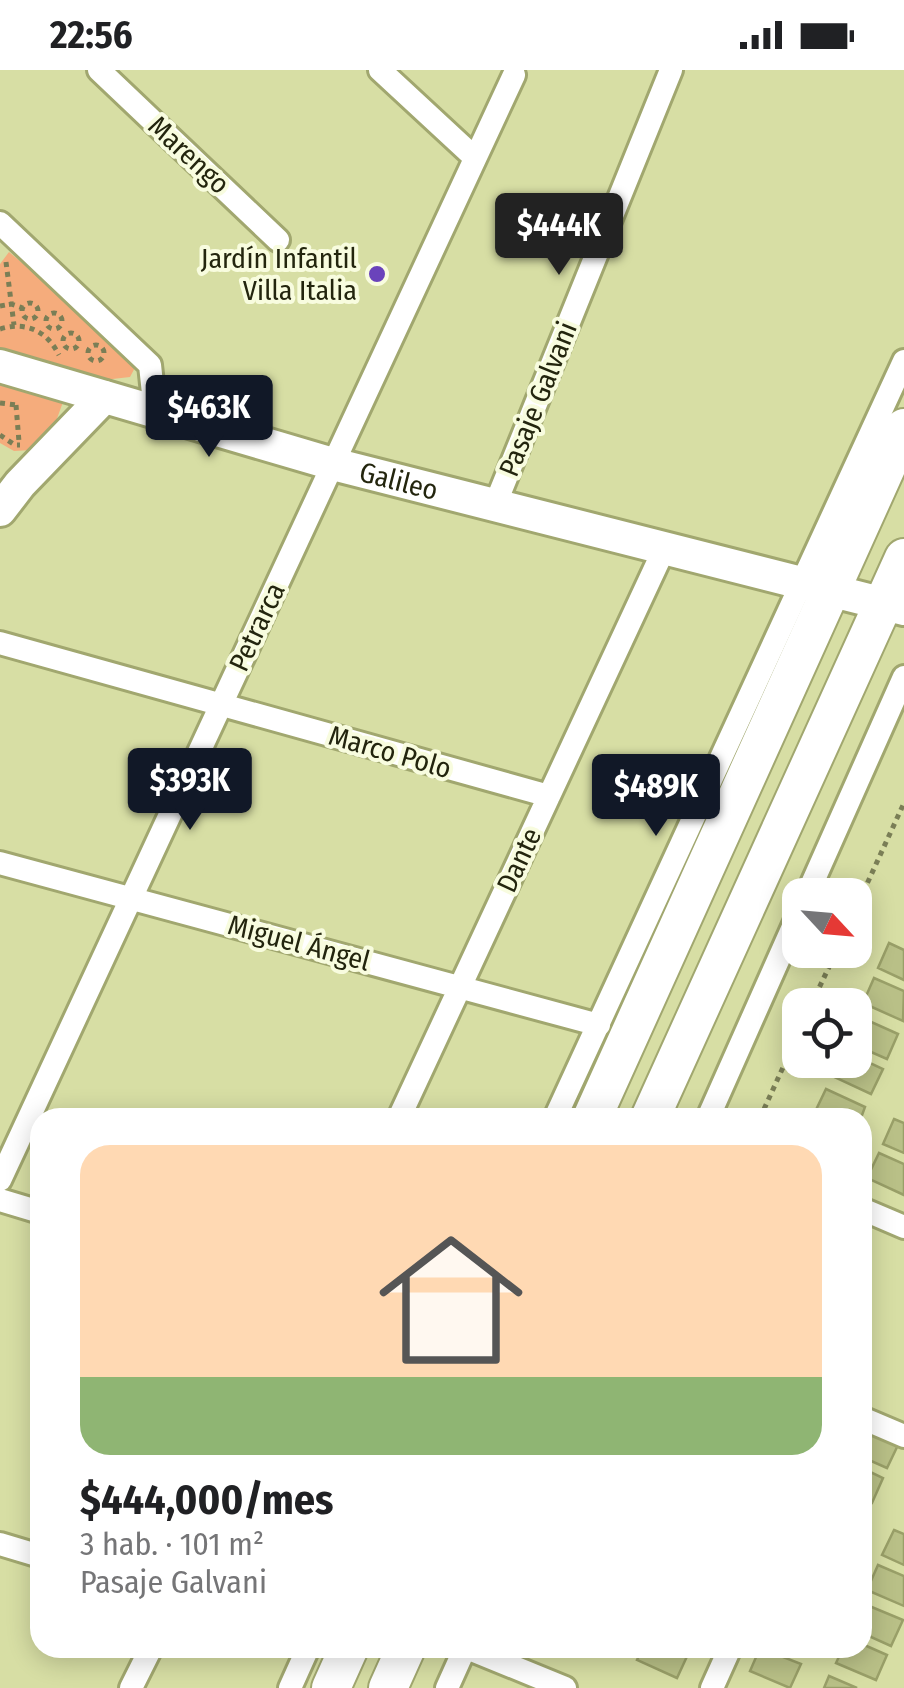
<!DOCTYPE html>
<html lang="es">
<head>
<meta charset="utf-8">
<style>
	:root { --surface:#fff; --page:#f6f6f6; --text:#202124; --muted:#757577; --line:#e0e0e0; --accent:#111827 }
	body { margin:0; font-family:"Fira Sans Condensed",sans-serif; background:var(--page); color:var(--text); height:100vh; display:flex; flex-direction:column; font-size:38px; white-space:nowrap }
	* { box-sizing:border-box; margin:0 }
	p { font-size:32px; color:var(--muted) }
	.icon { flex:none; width:55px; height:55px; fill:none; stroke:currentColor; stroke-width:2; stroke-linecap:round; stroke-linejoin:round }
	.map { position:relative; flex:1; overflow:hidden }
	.details { position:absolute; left:30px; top:1038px; width:842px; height:550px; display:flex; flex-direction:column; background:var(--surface); border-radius:30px; box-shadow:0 5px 25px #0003 }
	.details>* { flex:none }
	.needle { width:65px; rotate:116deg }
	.buttons { position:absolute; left:782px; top:808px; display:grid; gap:20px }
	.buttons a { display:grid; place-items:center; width:90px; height:90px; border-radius:20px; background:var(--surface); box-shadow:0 5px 25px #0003; font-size:50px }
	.price { position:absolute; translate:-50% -85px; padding:0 22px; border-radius:10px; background:var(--accent); color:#fff; font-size:32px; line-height:65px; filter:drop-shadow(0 2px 5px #0008) }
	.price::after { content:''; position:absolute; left:50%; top:60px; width:30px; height:22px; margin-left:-15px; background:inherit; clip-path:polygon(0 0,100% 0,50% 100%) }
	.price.selected { background:#222; color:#fff }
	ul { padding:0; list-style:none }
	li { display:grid; align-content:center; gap:20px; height:530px; padding:0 50px }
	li+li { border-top:2px solid var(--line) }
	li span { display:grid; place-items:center; height:310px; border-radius:30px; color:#555 }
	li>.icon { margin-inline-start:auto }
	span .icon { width:180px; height:180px; fill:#fffc; stroke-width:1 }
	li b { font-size:42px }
	.status { display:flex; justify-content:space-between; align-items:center; height:70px; padding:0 50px; background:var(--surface); direction:ltr }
	.status svg { height:28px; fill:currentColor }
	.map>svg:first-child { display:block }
	.green { fill:#f5ac7c }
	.building { fill:#b9c087; stroke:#999f68; stroke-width:2.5 }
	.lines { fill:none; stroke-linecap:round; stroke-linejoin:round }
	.street-casing { stroke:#a1a76f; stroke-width:28 }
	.secondary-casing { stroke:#a1a76f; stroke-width:38 }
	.primary-casing { stroke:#a1a76f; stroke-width:42 }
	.path { stroke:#7a7e56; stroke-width:5; stroke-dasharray:5 5; stroke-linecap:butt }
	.street { stroke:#fff; stroke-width:22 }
	.secondary { stroke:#fff; stroke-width:32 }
	.primary { stroke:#fff; stroke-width:38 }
	.poi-dot { fill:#6a43bb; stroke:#f8fcdf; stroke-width:4 }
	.labels { text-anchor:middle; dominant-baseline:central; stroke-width:8; stroke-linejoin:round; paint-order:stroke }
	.street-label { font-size:28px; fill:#23250e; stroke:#f8fcdf }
	.poi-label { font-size:28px; fill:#23250e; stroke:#f8fcdf; text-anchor:end }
</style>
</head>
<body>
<div class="status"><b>22:56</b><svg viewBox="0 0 49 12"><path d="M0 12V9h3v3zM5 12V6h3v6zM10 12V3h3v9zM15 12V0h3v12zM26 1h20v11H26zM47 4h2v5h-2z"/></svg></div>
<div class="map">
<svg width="904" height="1618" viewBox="0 0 904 1618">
	<rect width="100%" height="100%" fill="#d7dea4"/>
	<path class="green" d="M9 182 135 286 139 290 130 307 95 311 0 285V194Z
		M0 313 63 332 55 354 31 380 14 381 0 373Z"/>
	<path class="building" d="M889 873 904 880V910L878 898Z
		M874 908 904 921 903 951 863 933Z
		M858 946 898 964 887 989 855 975Z
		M855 986 883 999 871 1024 832 1006 839 990H855Z
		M826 1019 865 1037 861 1048H821L814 1044Z
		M894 1049 904 1053V1083L883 1074Z
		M879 1083 904 1094V1125L867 1108Z
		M862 1357 899 1373 887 1398 862 1387Z
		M862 1398 883 1408 872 1433 862 1429Z
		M894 1460 904 1464V1495L882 1485Z
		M878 1495 904 1506V1536L867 1520Z
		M862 1533 903 1550 891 1576 862 1563Z
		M862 1574 887 1585 876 1610 836 1593 843 1578H862Z
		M643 1578H678L689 1582 677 1608 637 1590Z
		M760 1578 801 1594 790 1618 750 1601Z
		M829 1606 857 1618H824Z"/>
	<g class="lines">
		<defs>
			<path id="street" d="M99 0 278 170
				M380 0 475 88
				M0 153 150 295 155 342
				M495 435 671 0
				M0 573 549 726
				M0 793 599 955
				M807 825 904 607
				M399 1048 665 477
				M555 1048 904 291
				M708 1048 800 841
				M0 1110 514 5
				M0 1130 40 1142
				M862 1139 904 1157
				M862 1348 904 1366
				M0 1474 40 1486
				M467 1578 565 1618
				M131 1618 151 1578
				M290 1618 308 1578
				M447 1618 465 1578
				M712 1618 730 1578"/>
			<g id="secondary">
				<path id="s1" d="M0 296 333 394 904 539"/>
				<path d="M0 440 20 414 104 327"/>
			</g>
			<path id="primary" d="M592 1048 904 358
				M650 1048 904 488
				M331 1618 349 1578
				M388 1618 406 1578"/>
		</defs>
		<use href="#street" class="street-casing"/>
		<use href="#secondary" class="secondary-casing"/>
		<use href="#primary" class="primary-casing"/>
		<path class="path" d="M6 192 14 255
			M22 241a8 8 0 1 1 16 0a8 8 0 1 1-16 0Z
			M0 236 11 234 23 238
			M46 251a8 8 0 1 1 16 0a8 8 0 1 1-16 0Z
			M0 259C26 251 47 261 59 285
			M63 271a8 8 0 1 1 16 0a8 8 0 1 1-16 0Z
			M88 283a8 8 0 1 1 16 0a8 8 0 1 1-16 0Z
			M0 333 17 335
			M16 335 19 372
			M0 365 15 375H20
			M855 840 904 733
			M811 935 837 880
			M760 1048 800 960"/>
		<use href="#street" class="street"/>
		<use href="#secondary" class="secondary"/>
		<use href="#primary" class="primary"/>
	</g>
	<circle class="poi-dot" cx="377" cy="204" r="10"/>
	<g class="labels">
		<g class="street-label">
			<text transform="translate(189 85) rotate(43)">Marengo</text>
			<text transform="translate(538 329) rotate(-68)">Pasaje Galvani</text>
			<text stroke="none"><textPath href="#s1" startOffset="415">Galileo</textPath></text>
			<text transform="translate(257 557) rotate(-65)">Petrarca</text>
			<text transform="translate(390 682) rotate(16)">Marco Polo</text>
			<text transform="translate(519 790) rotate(-65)">Dante</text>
			<text transform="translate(299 873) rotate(15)">Miguel Ángel</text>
		</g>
		<g class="poi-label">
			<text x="357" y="188">Jardín Infantil<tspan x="357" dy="32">Villa Italia</tspan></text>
		</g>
	</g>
</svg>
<div class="buttons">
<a><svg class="needle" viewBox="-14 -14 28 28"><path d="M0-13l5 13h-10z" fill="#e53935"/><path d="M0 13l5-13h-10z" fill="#757577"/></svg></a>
<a><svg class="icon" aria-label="locate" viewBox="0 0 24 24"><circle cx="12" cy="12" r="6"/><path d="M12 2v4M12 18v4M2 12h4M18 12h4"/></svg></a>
</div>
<b class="price selected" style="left:559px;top:208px">$444K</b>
<b class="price" style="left:209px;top:390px">$463K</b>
<b class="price" style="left:190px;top:763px">$393K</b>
<b class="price" style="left:656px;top:769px">$489K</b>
<section class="details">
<ul>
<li><span style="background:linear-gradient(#ffd9b3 75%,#8fb573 0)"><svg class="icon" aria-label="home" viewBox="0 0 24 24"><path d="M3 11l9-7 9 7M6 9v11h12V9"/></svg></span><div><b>$444,000/mes</b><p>3 hab. · 101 m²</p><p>Pasaje Galvani</p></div></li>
</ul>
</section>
</div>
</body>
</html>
